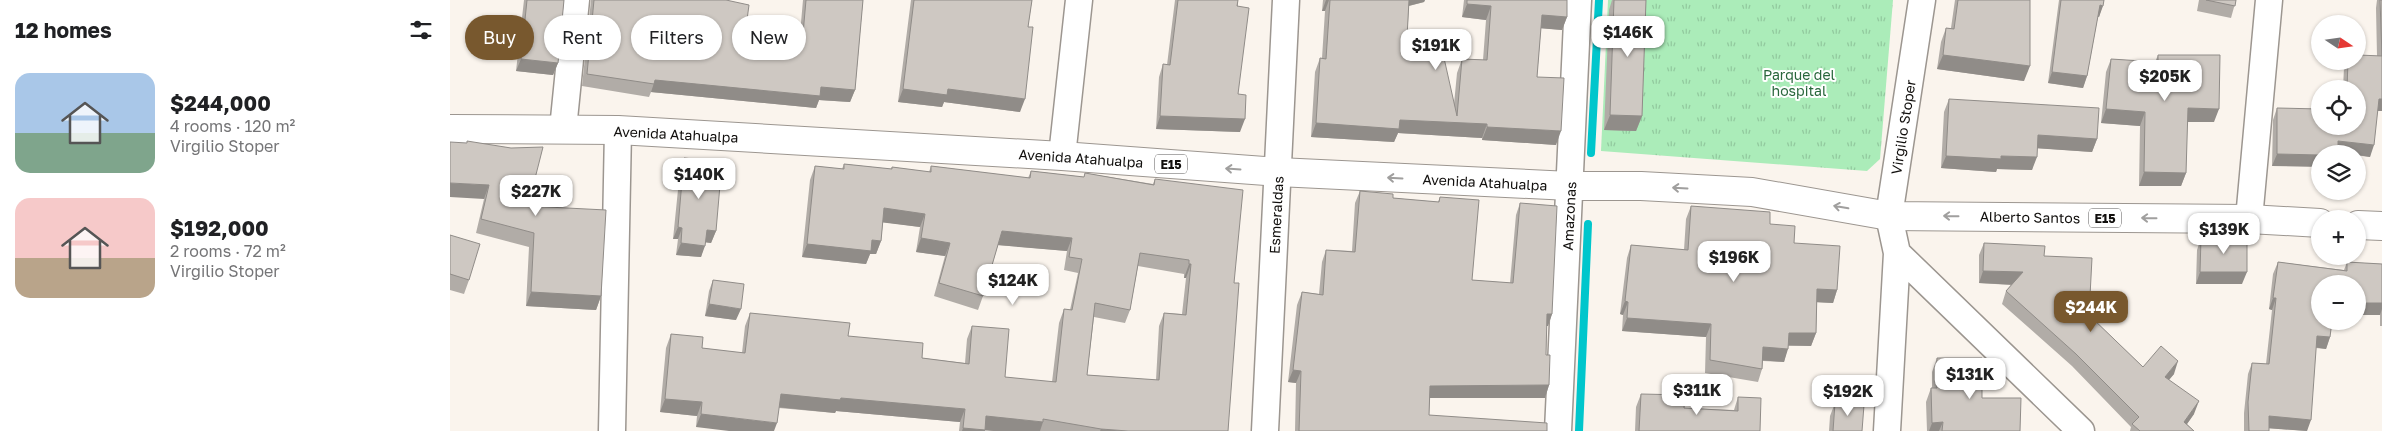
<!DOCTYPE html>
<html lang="en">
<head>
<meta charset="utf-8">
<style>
	:root { --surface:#fff; --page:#f2f2f2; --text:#202124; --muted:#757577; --accent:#78582e }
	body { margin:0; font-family:"Golos Text",sans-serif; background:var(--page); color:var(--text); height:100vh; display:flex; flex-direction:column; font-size:19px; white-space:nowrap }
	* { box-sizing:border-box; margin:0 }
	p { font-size:16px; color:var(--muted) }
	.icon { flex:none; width:28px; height:28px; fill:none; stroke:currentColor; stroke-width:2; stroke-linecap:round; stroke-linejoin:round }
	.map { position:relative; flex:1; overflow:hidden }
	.drawer { display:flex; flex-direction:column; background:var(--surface); width:450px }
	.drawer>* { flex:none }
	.hud { position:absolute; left:15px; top:15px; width:475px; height:45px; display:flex; gap:10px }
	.needle { width:32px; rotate:103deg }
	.buttons { position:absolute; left:1861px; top:15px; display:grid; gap:10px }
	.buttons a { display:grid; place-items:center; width:55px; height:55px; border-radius:50%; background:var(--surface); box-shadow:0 1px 4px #0004; font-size:25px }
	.price { position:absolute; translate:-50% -42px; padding:0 11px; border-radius:10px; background:#fff; color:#222; font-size:16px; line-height:32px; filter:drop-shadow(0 1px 2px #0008) }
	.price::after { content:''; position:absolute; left:50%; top:30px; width:15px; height:11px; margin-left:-8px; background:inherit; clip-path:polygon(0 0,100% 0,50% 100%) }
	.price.on { background:var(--accent); color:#fff }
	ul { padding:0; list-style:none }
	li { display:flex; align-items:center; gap:15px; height:125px; padding:0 15px }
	li span { display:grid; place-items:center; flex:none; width:140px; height:100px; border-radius:15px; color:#555 }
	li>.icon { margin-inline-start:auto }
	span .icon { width:60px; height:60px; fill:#fffc; stroke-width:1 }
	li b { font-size:21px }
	h2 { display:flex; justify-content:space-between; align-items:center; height:60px; padding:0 15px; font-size:21px }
	.pill { padding:0 18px; border-radius:22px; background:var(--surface); box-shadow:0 1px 4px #0004; font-size:18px; line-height:45px }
	.pill.on { background:var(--accent); color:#fff }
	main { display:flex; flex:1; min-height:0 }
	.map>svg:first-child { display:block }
	.park { fill:url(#park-tufts) }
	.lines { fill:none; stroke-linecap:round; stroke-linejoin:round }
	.stream { stroke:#00c6cc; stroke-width:8 }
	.minor-casing { stroke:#9c9690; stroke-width:29 }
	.highway-casing { stroke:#9c9690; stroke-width:30 }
	.minor { stroke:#fff; stroke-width:26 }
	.highway { stroke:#fff; stroke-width:28 }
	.wall { fill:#b1aca7; fill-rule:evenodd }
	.shaded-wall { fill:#908c88 }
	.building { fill:#cec8c2; stroke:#908c88; fill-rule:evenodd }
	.oneway { stroke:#a09f9e }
	.labels { text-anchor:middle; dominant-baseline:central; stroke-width:4; stroke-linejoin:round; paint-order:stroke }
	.shield { fill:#fff; stroke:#585756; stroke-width:1 }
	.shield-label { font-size:12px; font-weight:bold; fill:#110f0d }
	.park-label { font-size:14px; fill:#28663b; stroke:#fff }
	.street-label { font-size:14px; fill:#110f0d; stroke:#fff }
</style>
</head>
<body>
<main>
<section class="drawer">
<h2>12 homes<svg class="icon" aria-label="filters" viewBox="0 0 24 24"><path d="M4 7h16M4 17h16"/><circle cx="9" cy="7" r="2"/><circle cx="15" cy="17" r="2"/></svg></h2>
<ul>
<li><span style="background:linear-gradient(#a9c7e8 60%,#7fa58c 0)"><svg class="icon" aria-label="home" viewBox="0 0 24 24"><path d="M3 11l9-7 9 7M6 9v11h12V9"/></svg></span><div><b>$244,000</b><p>4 rooms · 120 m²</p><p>Virgilio Stoper</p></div></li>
<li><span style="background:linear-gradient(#f6c9c9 60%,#b9a48a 0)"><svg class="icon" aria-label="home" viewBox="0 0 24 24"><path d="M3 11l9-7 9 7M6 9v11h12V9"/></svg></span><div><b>$192,000</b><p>2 rooms · 72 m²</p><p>Virgilio Stoper</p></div></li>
</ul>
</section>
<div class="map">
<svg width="1932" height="431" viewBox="0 0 1932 431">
	<defs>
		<pattern id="park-tufts" width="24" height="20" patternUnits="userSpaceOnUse" patternTransform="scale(1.25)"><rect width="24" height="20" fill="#abecb9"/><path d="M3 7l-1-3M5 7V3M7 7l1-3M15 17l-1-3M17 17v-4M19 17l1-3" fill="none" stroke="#92c99e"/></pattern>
	</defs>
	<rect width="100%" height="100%" fill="#faf4ed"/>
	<path class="park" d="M1158 0H1443L1430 159 1417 171 1151 151Z"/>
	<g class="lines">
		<path class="stream" d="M1141 153 1149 0
			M1129 431 1138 224"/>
		<defs>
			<path id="minor" d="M1472 0 1439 216 1447 253 1631 431
				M113 129 126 0
				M612 156 629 0
				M1799 219 1819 0
				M162 431 168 130
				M815 431 836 0
				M1108 431 1128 0
				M1437 431 1447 253"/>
			<path id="highway" d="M0 129 168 130 612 156 828 172 1120 186H1191L1302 192 1439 216 1799 219 1870 223
				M1908 225 1932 226"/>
		</defs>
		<use href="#minor" class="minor-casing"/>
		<use href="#highway" class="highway-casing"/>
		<use href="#minor" class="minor"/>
		<use href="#highway" class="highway"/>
	</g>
	<path class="wall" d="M74 0H114L108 63 103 75 66 71Z
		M141 0H276L296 27 350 34 353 0H413L405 90 400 102 369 100 366 108 201 92 199 97 132 86Z
		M461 0H582L578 27 570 112 494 102 492 107 448 102Z
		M725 0H788V94L790 132 706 129 709 77 713 64 717 65Z
		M873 0H975L974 2 959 6 956 56 1004 104 1007 73 1012 59 1033 60 1036 20 1012 17 1014 0H1117V17L1112 30 1091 28 1087 77 1106 145 1032 140V138L948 133 944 142 861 137 865 72 870 58H872L875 11H872Z
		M1162 0H1196L1192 116 1186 131 1154 130 1159 10Z
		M1505 0H1580L1574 81 1487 69 1491 42 1496 28H1501Z
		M1609 0H1654L1649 17 1648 16 1637 76 1633 88 1598 83Z
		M1749 0H1786L1781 18 1747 11Z
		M1927 0H1932V111H1927L1920 157 1888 153 1822 166 1823 120 1827 108 1908 126V89H1893L1894 67 1896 61H1908L1927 56 1926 8Z
		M1708 55 1764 122H1737L1736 173 1731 186H1689L1690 126 1651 123 1656 72 1661 59 1705 62Z
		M1499 99 1647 139 1642 152 1587 148 1582 170 1547 169 1546 172 1491 168 1494 112Z
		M0 142 78 206 151 296 146 310 76 306 79 247 26 233 34 199Z
		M234 158 266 231 261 243 255 242 251 257 226 255 228 239H223L230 170Z
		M394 164 441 169 442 167 479 172 481 166 578 178 581 171 634 177 635 173 703 184 705 179 784 283 778 431H544L535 430V431H509L510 422 386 411 385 413 329 408 246 427 247 416 210 412 216 348 221 334 252 348 292 353 295 326 300 313 398 336 472 358 515 363 517 339 522 326 555 377 602 382 609 323 614 309 620 310 628 273 614 270 617 251 548 245 533 296 528 310 484 296 495 256 466 252 470 227 433 222 431 241 426 254H420L416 264 352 257 360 180 365 166 392 169ZM688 266 734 274V278H736L732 314 714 313 709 326 706 380 637 375 644 317 675 323 680 310Z
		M910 191 943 198 988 202 990 197 1022 280 1060 283 1066 215 1070 203 1102 314 1098 326H1096V355L1099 385 1095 398H980L979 415 1097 431H845L846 383 838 382 847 305 852 292 869 294 872 262 876 250 902 251 905 203Z
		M1241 206 1320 224 1344 243 1387 290 1383 303 1367 302 1366 333 1361 346H1338L1334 362 1313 361 1312 369 1308 382 1255 373 1256 337 1172 331 1173 315 1170 314 1177 258 1181 245 1234 250 1236 219Z
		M0 235 19 280 14 294 0 290Z
		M1751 238 1792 284H1746L1747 250Z
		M1534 243 1594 256 1639 315 1693 367 1724 374 1719 380 1744 414 1737 424 1744 431H1680L1681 427 1622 366 1552 304 1556 291 1561 285 1529 283V255Z
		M1828 262 1894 270 1897 262 1932 264V326H1930V315L1870 284 1880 337 1876 349 1866 348 1857 431 1819 428V431H1794V413L1798 374 1802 363 1816 364 1822 310 1819 309 1823 274Z
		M263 280 286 320 255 316 259 291Z
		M1487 358 1532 398 1570 431H1477L1476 402 1481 388H1482V372Z
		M1191 394 1234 408 1284 410 1288 397 1310 431H1185L1186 407Z
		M1385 403 1412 431H1379L1380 416Z"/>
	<path class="shaded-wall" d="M876 0H879L875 11H872Z
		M957 0H975L974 2 954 7Z
		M1017 4 1041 6 1036 20 1012 17Z
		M1650 5 1653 6 1649 17 1646 16Z
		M1092 15 1117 17 1112 30 1087 28Z
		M1493 55 1580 66 1574 81 1487 69Z
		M71 59 108 63 103 75 66 71Z
		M1602 72 1637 76 1633 88 1598 83Z
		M205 80 371 87 405 90 400 102 369 100 366 108 201 92Z
		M453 89H498L575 99 570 112 494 102 492 107 448 102Z
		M1929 99H1932V111H1924Z
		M1738 108 1769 109 1764 122H1733Z
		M1656 109 1695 112 1690 126 1651 123Z
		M1160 115 1192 116 1186 131 1154 130Z
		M710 116 795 119 790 132 706 129Z
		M950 120 1037 124 1032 138 948 133 944 142 861 137 866 123Z
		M1037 127 1111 131 1106 145 1032 140Z
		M1588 135 1647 139 1642 152 1583 148Z
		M1888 141 1924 145 1920 157 1908 155V154H1894L1883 152Z
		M1827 154 1870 155V167L1822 166Z
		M1496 156H1551L1587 157 1582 170 1547 169 1546 172 1491 168Z
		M1694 172 1736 173 1731 186H1689Z
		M0 183 39 185 34 199 0 197Z
		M434 208 475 214 470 227 429 222Z
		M228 227 232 228 228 239H223Z
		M257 230 266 231 261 243 253 242Z
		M552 231 622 238 617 251 547 245Z
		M471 238 500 243 495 256 466 252Z
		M422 240 431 241 426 254H420L416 264 352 257 357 244Z
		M231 243 255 246 251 257 226 255Z
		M739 264H741L736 278H734Z
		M1533 271 1573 272 1568 285 1529 283Z
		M1750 272H1797L1792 284H1746Z
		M1367 289 1387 290 1383 303 1362 302Z
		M81 292 151 296 146 310 76 306Z
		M1823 298H1826L1822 310 1819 309Z
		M1175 301 1178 302 1173 315 1170 314Z
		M1908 303H1932V309L1930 315H1908Z
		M259 304 291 309 286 320 255 316Z
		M1097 314H1102L1098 326H1092Z
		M1177 318 1261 324 1256 337 1172 331Z
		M1339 333H1366L1361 346 1334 345Z
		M1867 336 1880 337 1876 349 1863 347Z
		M1313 347 1338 349 1334 362 1308 360Z
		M1728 361 1724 374 1710 390 1715 377Z
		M843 370 851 371 846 383 838 382Z
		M1099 385 1095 398H976L980 386Z
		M331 394 391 398 515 409 510 422 386 411 385 413 326 407Z
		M215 399 252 402 247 416 210 412Z
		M1749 401 1744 414 1732 431 1734 422Z
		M251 414 327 423 324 431H279L246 427Z
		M536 416 593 422 590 431H544L531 430Z
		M1819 416 1861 420 1857 431 1815 428Z
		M1493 422 1489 431H1479L1482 423Z
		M513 428 535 430V431H512Z
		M651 429 678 431H650Z"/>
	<path class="building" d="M77 0H114L108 63 71 59Z
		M144 0H276L299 5 296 27 353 34 356 0H413L405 90 371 87 370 96 205 80 204 84 137 74Z
		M464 0H582L578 27H583L575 99 498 89 497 95 453 89Z
		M728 0H788L787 6 799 8 788 94 796 95 795 119 710 116 713 64 720 65Z
		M880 0H959L956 56 994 58 1007 116 1012 59 1037 60 1041 6 1017 4V0H1117V17L1092 15 1087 77 1114 78 1111 131 1037 127V124L950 120 949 129 866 123 870 58 876 59Z
		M1164 0H1196L1192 116 1160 115Z
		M1508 0H1580V66L1493 55 1496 28 1504 29Z
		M1611 0H1654L1653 6 1650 5 1637 76 1602 72Z
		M1756 0H1786L1785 6Z
		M1930 0H1932V99H1929L1924 145 1888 141V154H1870V155L1827 154V108L1870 109V126H1908V89H1897L1898 61H1908V55L1932 56Z
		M1708 55H1770L1769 109 1738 108 1736 173 1694 172 1695 112 1656 109 1661 59 1708 62Z
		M1499 99 1649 108 1647 139 1588 135 1587 157 1551 156V159L1496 156Z
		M17 141 61 148 93 147 78 206 156 210 151 296 81 292 84 233 31 219 39 185 0 183V142L17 143Z
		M234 158 272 162 266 231 257 230 255 246 231 243 232 228 228 227Z
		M394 164 442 169V167L481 172V166L580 178 581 171 634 177 635 173 704 185 705 179 793 190 784 283H789L778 431H678L651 429 593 419V422L536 416 535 430 513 428 515 409 391 398 390 400 331 394 327 423 251 414 252 402 215 399 221 334 253 337 252 348 295 353 300 313 400 323 398 336 473 343 472 358 519 364 522 326 559 329 555 377 606 382 614 309 622 310 632 259 619 257 622 238 552 231 533 296 489 283 500 243 471 238 475 214 434 208 431 241 422 240 421 251 357 244 365 166 394 169ZM690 253 739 260V264H741L736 315 714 313 709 380 637 375 645 303 680 310Z
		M910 191 943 194V198L989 202 990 197 1029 200 1022 280 1063 283 1070 203 1107 206 1102 314H1097L1096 355H1100L1099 385 980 386 979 415 1097 423V431H849L851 371 843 370 852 292 873 295 876 250 905 252Z
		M1241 206 1320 212V224L1345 226 1344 243 1390 246 1387 290 1367 289 1366 333H1339L1338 349 1313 347 1312 369 1260 360 1261 324 1177 318 1178 302 1175 301 1181 245 1238 250Z
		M0 235 30 244 19 280 0 274Z
		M1751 238 1797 239V272H1750Z
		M1534 243 1595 246 1594 256 1642 258 1639 315 1693 367 1711 346 1728 361 1715 377 1749 401 1734 422 1744 431H1690L1682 424 1689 417 1626 354 1556 291 1573 272 1533 271Z
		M1828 262 1897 271V262L1932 264V303H1908V284H1870V321H1882L1880 337 1867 336 1861 420 1819 416V431H1799L1798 402 1802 363 1819 364 1826 298H1823Z
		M263 280 294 284 291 309 259 304Z
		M1487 358H1532V398H1571L1570 431H1492L1493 422 1482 423 1481 388H1487Z
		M1191 394 1235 395 1234 408 1288 411V397L1311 398 1310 431H1189Z
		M1385 403 1414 405 1412 431H1383Z"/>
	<defs><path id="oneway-shaft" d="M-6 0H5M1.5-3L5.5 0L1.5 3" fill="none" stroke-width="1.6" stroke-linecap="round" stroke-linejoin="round" transform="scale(1.25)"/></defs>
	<g class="oneway">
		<use href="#oneway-shaft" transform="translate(783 169) rotate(-176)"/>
		<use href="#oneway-shaft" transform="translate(945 178) rotate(-177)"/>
		<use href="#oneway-shaft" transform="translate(1230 188) rotate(-177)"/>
		<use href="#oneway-shaft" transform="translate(1391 207) rotate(-170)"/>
		<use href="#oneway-shaft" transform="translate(1501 216) rotate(-179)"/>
		<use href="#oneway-shaft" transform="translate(1699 218) rotate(-179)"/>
	</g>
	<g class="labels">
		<g class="shield">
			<rect x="705" y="154.5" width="32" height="19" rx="4"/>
			<rect x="1639" y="208.5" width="32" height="19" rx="4"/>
		</g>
		<g class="shield-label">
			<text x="721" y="164">E15</text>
			<text x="1655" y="218">E15</text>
		</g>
		<g class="park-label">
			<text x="1349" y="74">Parque del<tspan x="1349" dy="16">hospital</tspan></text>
		</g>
		<g class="street-label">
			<text transform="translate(1453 127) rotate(-81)">Virgilio Stoper</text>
			<text transform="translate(226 134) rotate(3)">Avenida Atahualpa</text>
			<text transform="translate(631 158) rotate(4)">Avenida Atahualpa</text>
			<text transform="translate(1035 182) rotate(3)">Avenida Atahualpa</text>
			<text transform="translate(826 215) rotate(-87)">Esmeraldas</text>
			<text transform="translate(1119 216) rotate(-87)">Amazonas</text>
			<text transform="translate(1580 217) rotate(1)">Alberto Santos</text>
		</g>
	</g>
</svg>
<div class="buttons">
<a><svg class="needle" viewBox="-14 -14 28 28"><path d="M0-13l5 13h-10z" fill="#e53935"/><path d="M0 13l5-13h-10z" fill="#757577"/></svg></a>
<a><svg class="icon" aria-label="locate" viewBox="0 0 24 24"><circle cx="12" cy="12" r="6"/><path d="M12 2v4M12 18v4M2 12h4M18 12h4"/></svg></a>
<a><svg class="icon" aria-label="layers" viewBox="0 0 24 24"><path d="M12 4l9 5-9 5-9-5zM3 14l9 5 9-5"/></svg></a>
<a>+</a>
<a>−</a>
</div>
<b class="price" style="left:1178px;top:58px">$146K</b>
<b class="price" style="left:986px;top:71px">$191K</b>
<b class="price" style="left:1715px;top:102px">$205K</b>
<b class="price" style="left:249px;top:200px">$140K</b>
<b class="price" style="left:86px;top:217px">$227K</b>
<b class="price" style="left:1774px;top:255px">$139K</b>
<b class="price" style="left:1284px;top:283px">$196K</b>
<b class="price" style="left:563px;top:306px">$124K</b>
<b class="price on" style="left:1641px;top:333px">$244K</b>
<b class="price" style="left:1520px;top:400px">$131K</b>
<b class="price" style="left:1247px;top:416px">$311K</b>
<b class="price" style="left:1398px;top:417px">$192K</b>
<div class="hud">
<a class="pill on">Buy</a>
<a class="pill">Rent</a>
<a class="pill">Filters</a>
<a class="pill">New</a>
</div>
</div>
</main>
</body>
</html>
